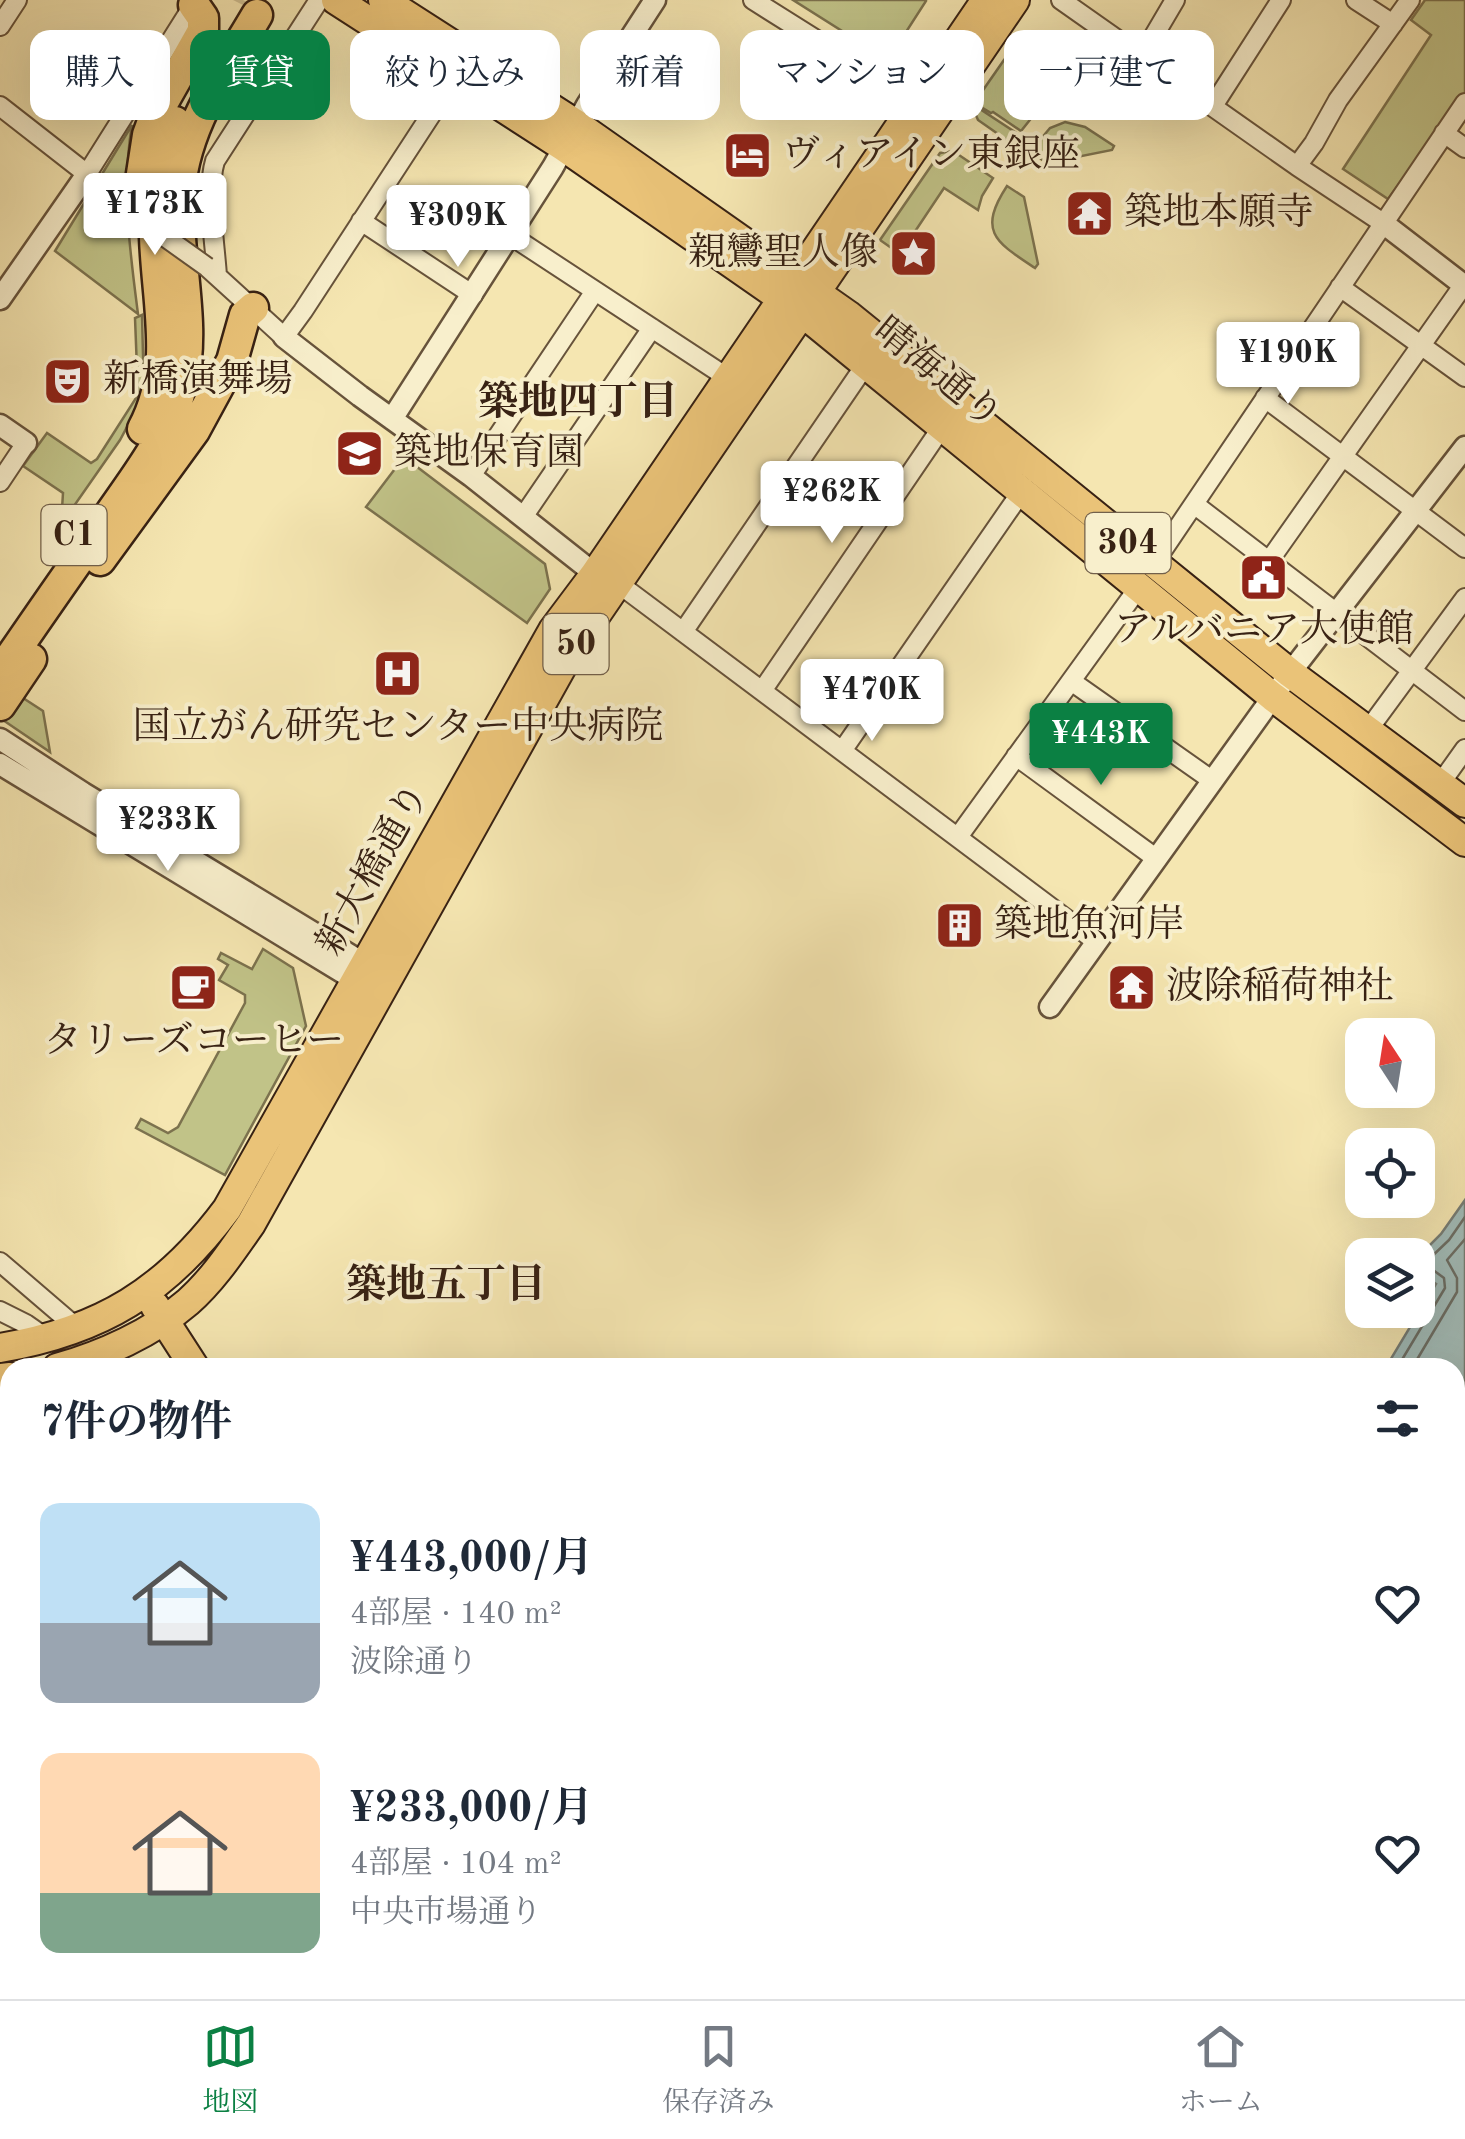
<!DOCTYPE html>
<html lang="ja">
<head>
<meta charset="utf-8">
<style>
	:root { --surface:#fff; --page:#f6f6f7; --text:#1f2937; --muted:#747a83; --line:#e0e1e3; --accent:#0b8043 }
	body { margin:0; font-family:"Old Standard TT","Noto Serif JP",serif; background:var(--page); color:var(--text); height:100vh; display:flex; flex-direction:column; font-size:38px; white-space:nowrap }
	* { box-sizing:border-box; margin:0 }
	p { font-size:32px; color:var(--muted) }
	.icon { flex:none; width:55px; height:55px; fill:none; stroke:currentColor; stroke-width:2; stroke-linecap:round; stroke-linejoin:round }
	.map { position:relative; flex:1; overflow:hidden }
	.details { position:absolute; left:0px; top:1358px; width:1465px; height:642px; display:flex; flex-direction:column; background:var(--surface); border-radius:30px 30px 0 0; box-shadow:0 10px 40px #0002 }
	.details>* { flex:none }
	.banner { position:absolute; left:30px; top:30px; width:1405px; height:90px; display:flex; gap:20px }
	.needle { width:65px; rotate:348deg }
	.fabs { position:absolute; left:1345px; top:1018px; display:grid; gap:20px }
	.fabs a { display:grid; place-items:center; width:90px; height:90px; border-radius:20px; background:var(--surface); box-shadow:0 10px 40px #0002; font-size:50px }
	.price { position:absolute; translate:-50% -85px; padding:0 22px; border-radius:10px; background:#fff; color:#222; font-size:32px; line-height:65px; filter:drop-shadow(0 2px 5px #0008) }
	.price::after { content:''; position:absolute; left:50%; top:60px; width:30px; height:22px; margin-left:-15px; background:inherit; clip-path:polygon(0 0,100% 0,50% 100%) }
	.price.selected { background:var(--accent); color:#fff }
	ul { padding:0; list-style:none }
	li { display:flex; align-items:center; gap:30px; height:250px; padding:0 40px }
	li span { display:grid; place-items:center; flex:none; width:280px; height:200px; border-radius:20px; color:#555 }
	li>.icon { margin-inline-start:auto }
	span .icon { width:120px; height:120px; fill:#fffc; stroke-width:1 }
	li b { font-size:42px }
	h2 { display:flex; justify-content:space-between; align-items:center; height:120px; padding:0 40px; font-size:42px }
	.pill { padding:0 35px; border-radius:20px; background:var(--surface); box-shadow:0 10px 40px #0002; font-size:35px; line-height:90px }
	.pill.selected { background:var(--accent); color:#fff }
	.menu { display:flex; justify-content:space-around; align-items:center; height:140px; border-top:2px solid var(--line); background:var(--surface); font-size:28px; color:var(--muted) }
	.menu a { display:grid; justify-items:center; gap:5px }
	.menu .selected { color:var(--accent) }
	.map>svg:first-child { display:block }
	.green { fill:#c1c388; stroke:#7c724e; stroke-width:2.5 }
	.water { fill:#a2bcb8; stroke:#787e76; stroke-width:2.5 }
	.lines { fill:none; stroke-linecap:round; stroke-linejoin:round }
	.shore { stroke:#6d6f66; stroke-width:2.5 }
	.stream { stroke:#787e76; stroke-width:5 }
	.ferry { stroke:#585045; stroke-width:2.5; stroke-dasharray:12 10; stroke-linecap:butt }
	.secondary-tunnel { stroke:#cfbf92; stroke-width:25; stroke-dasharray:25 12; stroke-linecap:butt }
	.motorway-tunnel { stroke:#cfbf92; stroke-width:30; stroke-dasharray:30 15; stroke-linecap:butt }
	.minor-casing { stroke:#67533b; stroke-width:22 }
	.tertiary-casing { stroke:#67533b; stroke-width:25 }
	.primary-casing { stroke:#382214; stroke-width:32 }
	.motorway-casing { stroke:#382214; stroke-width:35 }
	.minor { stroke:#f8efcc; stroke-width:18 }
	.tertiary { stroke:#f8efcc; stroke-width:20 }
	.primary { stroke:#eac378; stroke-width:28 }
	.motorway { stroke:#eac378; stroke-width:30 }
	.minor-bridge-casing { stroke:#67533b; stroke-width:22; stroke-linecap:butt }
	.minor-bridge { stroke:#f8efcc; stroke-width:18 }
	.labels { text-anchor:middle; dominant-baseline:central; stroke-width:8; stroke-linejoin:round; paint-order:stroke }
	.shield { fill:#f8efcc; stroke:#72604b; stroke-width:2.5 }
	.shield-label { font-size:35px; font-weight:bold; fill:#382214 }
	.poi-label { font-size:38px; fill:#382214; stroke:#f8efcc; text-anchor:start }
	.street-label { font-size:38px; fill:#382214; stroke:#f8efcc }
	.neighbourhood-label { font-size:40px; font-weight:bold; fill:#382214; stroke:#f8efcc }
</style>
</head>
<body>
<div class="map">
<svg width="1465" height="1999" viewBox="0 0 1465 1999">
	<rect width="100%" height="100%" fill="#f5e6b1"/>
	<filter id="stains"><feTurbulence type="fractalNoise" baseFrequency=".002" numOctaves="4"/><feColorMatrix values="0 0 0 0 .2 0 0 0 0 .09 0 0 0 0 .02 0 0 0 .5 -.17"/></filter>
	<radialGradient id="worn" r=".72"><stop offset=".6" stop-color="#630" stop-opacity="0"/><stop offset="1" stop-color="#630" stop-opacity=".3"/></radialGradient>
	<path class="green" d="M793 0H925L926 1 888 60Z
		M1425 0H1465V94L1388 199 1343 169 1431 35 1411 20Z
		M1004 60 1027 73 1037 111 1021 131 993 112 991 113 981 107 980 109 1018 134 1011 143 978 120 972 106Z
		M1065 122 1085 127 1114 146 1112 150 1047 163 1030 152 1050 128Z
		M132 125C121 188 130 252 138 314L55 251Z
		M953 151 993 178 982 196 978 210 944 188 900 254 880 240 940 153Z
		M1007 186 1024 197 1038 264 1035 268C996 242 977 232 1007 186Z
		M142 315 144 395 120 440 53 536 46 533 62 509 63 493 23 466 47 433 91 463 97 459 138 395 135 318Z
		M404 457 545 564 550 589 527 623 366 507Z
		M0 683 43 711 50 752 0 718Z
		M263 949 293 968 306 1026 225 1175 136 1128 141 1119 168 1133 178 1127 245 1003V995L219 980 228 965 218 959 221 953 252 969Z
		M0 1695 10 1701V1990H424L440 1999H0Z"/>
	<path class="water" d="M1465 1200V1999H935L943 1990H1455V1368L1386 1367 1436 1284 1418 1272V1257L1441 1234Z
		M496 1990H761L779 1999H512Z"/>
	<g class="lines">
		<path class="shore" d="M1397 1368 1445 1288 1444 1278 1429 1267 1427 1261 1449 1240 1465 1217
			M1412 1368 1457 1292V1278L1447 1260 1465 1239"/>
		<path class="stream" d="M32 1999 34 1990"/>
		<path class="ferry" d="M1455 1415 1465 1402
			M1455 1479 1465 1466
			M612 1990 615 1999
			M621 1990 623 1999
			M1021 1999 1028 1990
			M1061 1999 1068 1990"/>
		<path class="secondary-tunnel" d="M0 1415 10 1418"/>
		<path class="motorway-tunnel" d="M241 4 243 0"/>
		<defs>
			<path id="minor" d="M753 0 917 103
				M1061 0 1297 166 1383 223
				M1356 0 1393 24
				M0 26 17 0
				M1142 56 1175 0
				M0 106 87 174 103 191 130 212
				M1213 106 1281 0
				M1444 133 1465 148
				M1297 166 1314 143 1338 100 1410 0
				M87 174 196 1
				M361 221 473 295
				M510 235 728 378
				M207 267 284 337 303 311 455 78
				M217 276C215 244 206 191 215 161L319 0
				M1340 287 1465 377
				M1265 398 1465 548
				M471 476 595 291
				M0 482 26 443
				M1194 504 1465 711
				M523 517 652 328
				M1269 561 1465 283
				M1154 563 1465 103
				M619 584 1097 942
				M683 632 866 364
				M1071 681 1213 781
				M762 691 942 427
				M1368 730 1465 598
				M842 751 1022 491
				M1016 756 1157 859
				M1440 784 1465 749
				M958 837 1139 587
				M0 1262 77 1328
				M0 1311 26 1324 46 1338"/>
			<path id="tertiary" d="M1383 223 1465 286
				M0 299 87 174
				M284 337 360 396 471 476 595 574 605 578
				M392 419 553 167 587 105 655 0
				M0 425 26 443
				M0 739 83 793 373 969
				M0 764 365 986
				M1050 1007 1290 673 1465 447"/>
			<path id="primary" d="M336 0 564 147 803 313 1273 697 1465 842
				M383 0 576 124 848 315 1290 673 1465 803
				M155 1306 195 1368
				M0 1348C101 1331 166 1291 227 1209L553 630 595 574 986 0
				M57 1368C103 1355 152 1333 188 1302 213 1280 232 1251 251 1224L568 656 1015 0
				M0 1378 10 1377
				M1127 1990 1138 1999
				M1172 1990 1184 1999"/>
			<path id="motorway" d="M141 180 148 135 155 116 203 31V18L194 5
				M143 429C176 368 157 303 155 237 154 196 162 160 175 122
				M100 560 194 431 232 361 245 315 253 308
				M0 673C35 621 72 569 108 517 136 476 170 434 182 384 196 324 177 263 179 202 180 132 223 73 257 15
				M0 705 31 659"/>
		</defs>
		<use href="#minor" class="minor-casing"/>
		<use href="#tertiary" class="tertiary-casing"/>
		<use href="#primary" class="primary-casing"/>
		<use href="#motorway" class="motorway-casing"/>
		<use href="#minor" class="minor"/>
		<use href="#tertiary" class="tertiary"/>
		<use href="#primary" class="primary"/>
		<use href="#motorway" class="motorway"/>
		<defs>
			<path id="minor-bridge" d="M130 212 207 267"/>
		</defs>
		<use href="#minor-bridge" class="minor-bridge-casing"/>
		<use href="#minor-bridge" class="minor-bridge"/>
	</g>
	<defs>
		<symbol id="hotel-square" viewBox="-11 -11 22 22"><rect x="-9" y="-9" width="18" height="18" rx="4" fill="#8f2418" stroke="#f8efcc"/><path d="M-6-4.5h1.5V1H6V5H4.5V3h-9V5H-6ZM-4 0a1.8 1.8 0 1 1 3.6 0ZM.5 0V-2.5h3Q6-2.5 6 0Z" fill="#fff"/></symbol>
		<symbol id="temple-square" viewBox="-11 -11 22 22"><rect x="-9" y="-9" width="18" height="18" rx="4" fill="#8f2418" stroke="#f8efcc"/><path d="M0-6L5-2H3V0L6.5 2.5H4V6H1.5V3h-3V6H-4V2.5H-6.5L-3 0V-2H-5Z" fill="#fff"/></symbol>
		<symbol id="sight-square" viewBox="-11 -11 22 22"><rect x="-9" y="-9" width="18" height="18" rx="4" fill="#8f2418" stroke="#f8efcc"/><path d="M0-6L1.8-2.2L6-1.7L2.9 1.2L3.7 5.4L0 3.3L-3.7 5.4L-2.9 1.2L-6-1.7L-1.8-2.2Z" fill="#fff"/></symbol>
		<symbol id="theatre-square" viewBox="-11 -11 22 22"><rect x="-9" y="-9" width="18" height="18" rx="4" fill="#8f2418" stroke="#f8efcc"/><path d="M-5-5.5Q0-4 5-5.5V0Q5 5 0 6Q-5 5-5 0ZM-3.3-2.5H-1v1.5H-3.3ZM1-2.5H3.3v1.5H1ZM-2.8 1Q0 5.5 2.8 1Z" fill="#fff"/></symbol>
		<symbol id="school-square" viewBox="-11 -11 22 22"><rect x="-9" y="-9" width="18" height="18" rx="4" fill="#8f2418" stroke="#f8efcc"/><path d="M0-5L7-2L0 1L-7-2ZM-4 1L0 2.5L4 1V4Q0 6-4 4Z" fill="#fff"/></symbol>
		<symbol id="civic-square" viewBox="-11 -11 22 22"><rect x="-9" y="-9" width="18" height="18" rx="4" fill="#8f2418" stroke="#f8efcc"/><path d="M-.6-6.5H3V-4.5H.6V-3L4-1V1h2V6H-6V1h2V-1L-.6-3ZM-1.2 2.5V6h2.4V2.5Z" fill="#fff"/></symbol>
		<symbol id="hospital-square" viewBox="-11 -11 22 22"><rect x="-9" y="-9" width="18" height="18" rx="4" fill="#8f2418" stroke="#f8efcc"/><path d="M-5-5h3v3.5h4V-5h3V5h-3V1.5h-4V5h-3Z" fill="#fff"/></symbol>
		<symbol id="building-square" viewBox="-11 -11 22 22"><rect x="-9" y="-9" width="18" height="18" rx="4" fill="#8f2418" stroke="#f8efcc"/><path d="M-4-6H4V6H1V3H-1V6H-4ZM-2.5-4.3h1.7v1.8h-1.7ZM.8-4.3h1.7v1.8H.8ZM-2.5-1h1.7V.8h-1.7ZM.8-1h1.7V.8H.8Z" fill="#fff"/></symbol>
		<symbol id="cafe-square" viewBox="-11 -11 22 22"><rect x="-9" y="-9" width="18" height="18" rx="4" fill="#8f2418" stroke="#f8efcc"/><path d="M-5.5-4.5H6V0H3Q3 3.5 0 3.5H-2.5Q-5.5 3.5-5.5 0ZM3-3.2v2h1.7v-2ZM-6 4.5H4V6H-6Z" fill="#fff"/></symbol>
	</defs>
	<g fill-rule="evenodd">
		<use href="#hotel-square" x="720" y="128" width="55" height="55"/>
		<use href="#temple-square" x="1062" y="186" width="55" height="55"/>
		<use href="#sight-square" x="886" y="226" width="55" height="55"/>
		<use href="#theatre-square" x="40" y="354" width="55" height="55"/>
		<use href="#school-square" x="332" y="426" width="55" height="55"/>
		<use href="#civic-square" x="1236" y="550" width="55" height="55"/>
		<use href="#hospital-square" x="370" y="646" width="55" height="55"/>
		<use href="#building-square" x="932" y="898" width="55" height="55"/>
		<use href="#cafe-square" x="166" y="960" width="55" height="55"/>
		<use href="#temple-square" x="1104" y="960" width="55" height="55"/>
	</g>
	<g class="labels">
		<g class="shield">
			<rect x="41.5" y="505" width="65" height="60" rx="8"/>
			<rect x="1085.5" y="513" width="85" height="60" rx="8"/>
			<rect x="543.5" y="614" width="65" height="60" rx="8"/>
		</g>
		<g class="shield-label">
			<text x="74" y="535">C1</text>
			<text x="1128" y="543">304</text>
			<text x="576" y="644">50</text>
		</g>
		<g class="poi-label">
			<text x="782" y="156">ヴィアイン東銀座</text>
			<text x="1124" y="214">築地本願寺</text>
			<text x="878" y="254" text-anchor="end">親鸞聖人像</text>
			<text x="103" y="381">新橋演舞場</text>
			<text x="394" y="454">築地保育園</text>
			<text x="1264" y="631" text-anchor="middle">アルバニア大使館</text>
			<text x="398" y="728" text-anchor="middle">国立がん研究センター中央病院</text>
			<text x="994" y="926">築地魚河岸</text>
			<text x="1166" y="988">波除稲荷神社</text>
			<text x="194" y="1042" text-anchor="middle">タリーズコーヒー</text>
		</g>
		<g class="street-label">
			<text transform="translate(937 374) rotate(39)">晴海通り</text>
			<text transform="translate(374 870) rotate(-61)">新大橋通り</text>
		</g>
		<g class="neighbourhood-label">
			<text x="578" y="404">築地四丁目</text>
			<text x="446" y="1287">築地五丁目</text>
		</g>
	</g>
	<rect width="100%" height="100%" filter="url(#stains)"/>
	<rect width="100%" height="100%" fill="url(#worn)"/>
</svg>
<div class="fabs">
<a><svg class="needle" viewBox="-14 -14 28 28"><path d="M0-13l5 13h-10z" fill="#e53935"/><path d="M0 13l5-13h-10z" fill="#747a83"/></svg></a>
<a><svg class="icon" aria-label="locate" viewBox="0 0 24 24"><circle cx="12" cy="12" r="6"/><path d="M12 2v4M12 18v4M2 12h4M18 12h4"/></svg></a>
<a><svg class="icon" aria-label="layers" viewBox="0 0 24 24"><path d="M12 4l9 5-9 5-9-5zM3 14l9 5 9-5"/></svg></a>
</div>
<b class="price" style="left:155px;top:258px">¥173K</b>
<b class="price" style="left:458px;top:270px">¥309K</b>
<b class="price" style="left:1288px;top:407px">¥190K</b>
<b class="price" style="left:832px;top:546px">¥262K</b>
<b class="price" style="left:872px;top:744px">¥470K</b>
<b class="price selected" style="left:1101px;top:788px">¥443K</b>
<b class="price" style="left:168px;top:874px">¥233K</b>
<div class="banner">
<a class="pill">購入</a>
<a class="pill selected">賃貸</a>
<a class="pill">絞り込み</a>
<a class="pill">新着</a>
<a class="pill">マンション</a>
<a class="pill">一戸建て</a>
</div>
<section class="details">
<h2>7件の物件<svg class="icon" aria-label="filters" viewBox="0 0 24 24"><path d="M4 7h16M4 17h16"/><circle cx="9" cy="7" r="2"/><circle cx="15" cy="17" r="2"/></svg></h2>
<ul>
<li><span style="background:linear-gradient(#bfe0f5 60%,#9aa5b1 0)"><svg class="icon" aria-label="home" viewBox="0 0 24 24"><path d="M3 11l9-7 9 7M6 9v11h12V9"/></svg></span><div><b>¥443,000/月</b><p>4部屋 · 140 m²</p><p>波除通り</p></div><svg class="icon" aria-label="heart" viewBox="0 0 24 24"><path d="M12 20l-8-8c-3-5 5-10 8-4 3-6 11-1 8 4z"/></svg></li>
<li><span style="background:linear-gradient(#ffd9b3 70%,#7fa58c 0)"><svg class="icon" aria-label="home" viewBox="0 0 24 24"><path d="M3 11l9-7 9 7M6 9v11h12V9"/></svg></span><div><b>¥233,000/月</b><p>4部屋 · 104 m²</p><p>中央市場通り</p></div><svg class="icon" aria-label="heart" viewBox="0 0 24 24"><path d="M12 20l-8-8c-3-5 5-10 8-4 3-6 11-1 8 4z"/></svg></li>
</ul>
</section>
</div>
<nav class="menu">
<a class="selected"><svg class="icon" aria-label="map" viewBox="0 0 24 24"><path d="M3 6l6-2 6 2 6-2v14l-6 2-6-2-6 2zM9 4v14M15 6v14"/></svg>地図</a>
<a><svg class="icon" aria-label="saved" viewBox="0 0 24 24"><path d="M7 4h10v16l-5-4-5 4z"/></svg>保存済み</a>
<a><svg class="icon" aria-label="home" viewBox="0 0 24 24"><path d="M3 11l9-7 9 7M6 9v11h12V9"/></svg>ホーム</a>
</nav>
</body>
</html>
